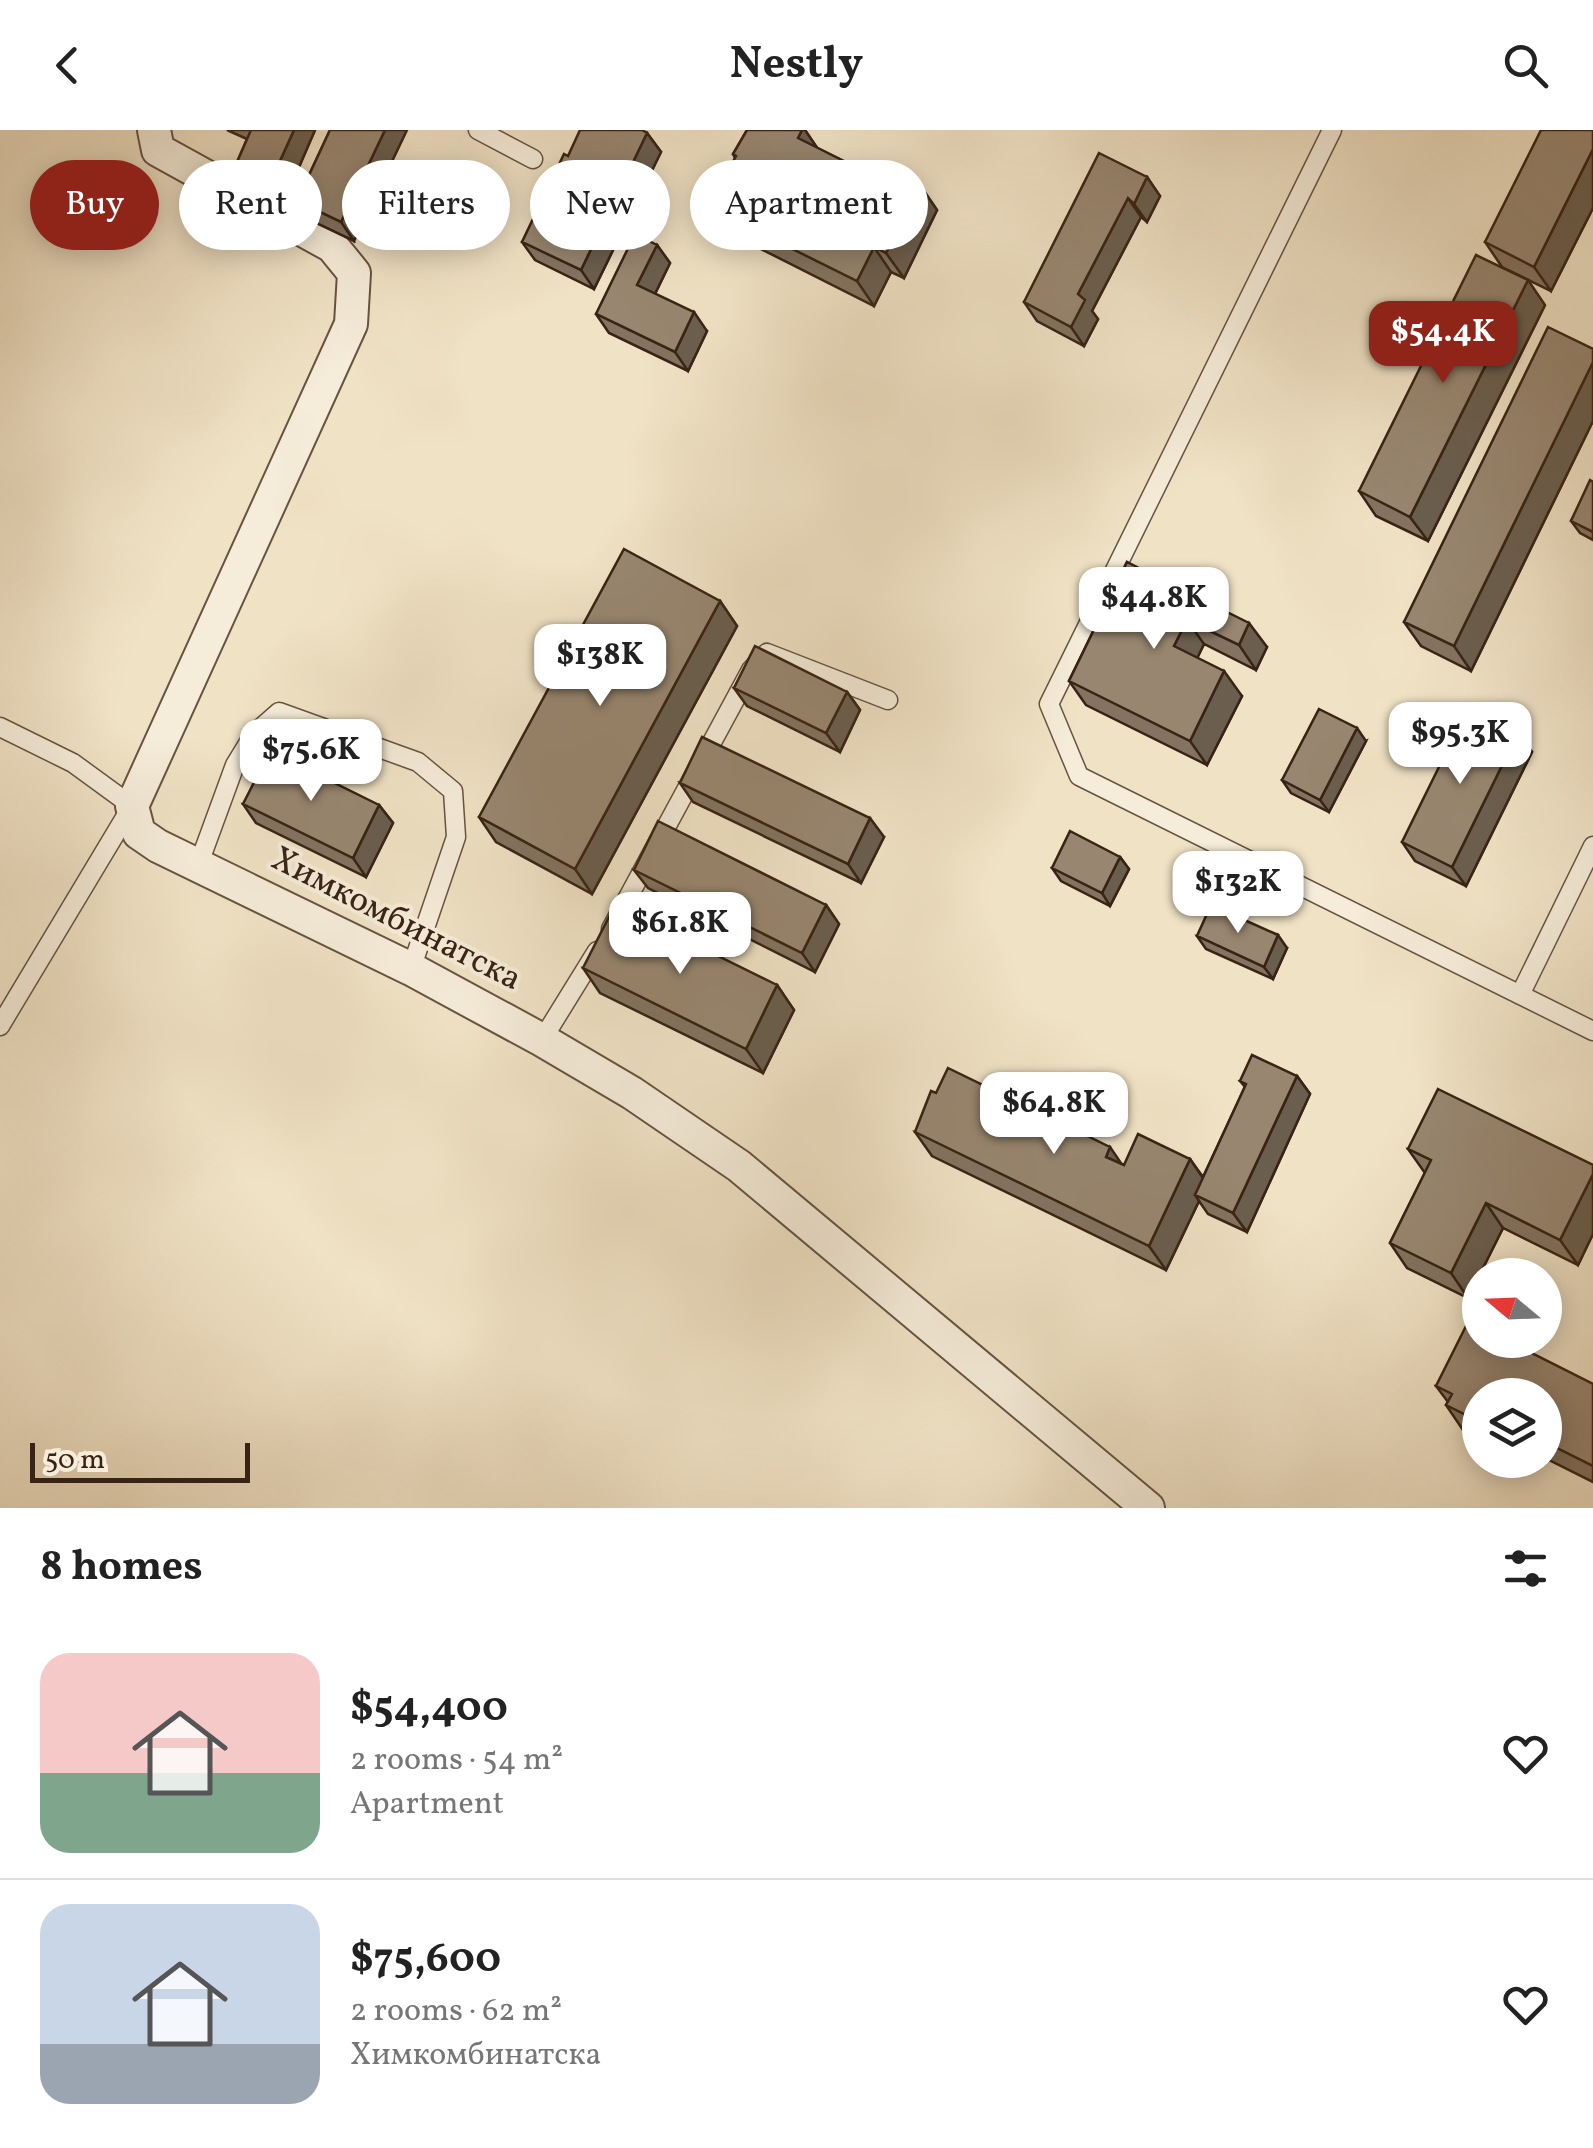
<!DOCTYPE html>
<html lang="en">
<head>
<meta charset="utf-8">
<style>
	:root { --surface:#fff; --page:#f2f2f2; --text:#222; --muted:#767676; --line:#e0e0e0; --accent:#8f2418 }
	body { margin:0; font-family:Vollkorn,serif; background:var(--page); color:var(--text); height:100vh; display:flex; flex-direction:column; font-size:38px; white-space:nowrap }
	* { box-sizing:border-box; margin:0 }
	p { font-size:32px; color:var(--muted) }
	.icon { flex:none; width:55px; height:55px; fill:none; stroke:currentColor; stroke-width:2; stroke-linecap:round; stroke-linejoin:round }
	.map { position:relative; height:1378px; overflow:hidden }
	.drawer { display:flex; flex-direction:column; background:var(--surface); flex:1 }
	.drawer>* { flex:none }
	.hud { position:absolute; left:30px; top:30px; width:1000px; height:90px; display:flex; gap:20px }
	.needle { width:65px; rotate:289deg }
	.tools { position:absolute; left:1462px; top:1128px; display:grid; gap:20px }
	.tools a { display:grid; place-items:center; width:100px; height:100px; border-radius:50%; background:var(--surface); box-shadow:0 5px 25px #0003; font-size:50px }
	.scale { position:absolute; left:30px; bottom:25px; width:220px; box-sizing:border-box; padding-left:10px; border:5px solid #382314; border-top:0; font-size:28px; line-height:35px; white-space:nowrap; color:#382314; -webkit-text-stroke:8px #f5ecd9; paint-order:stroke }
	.price { position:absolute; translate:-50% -85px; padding:0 22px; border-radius:20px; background:#fff; color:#222; font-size:32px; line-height:65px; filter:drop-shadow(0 2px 5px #0008) }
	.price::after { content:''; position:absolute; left:50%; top:60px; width:30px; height:22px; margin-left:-15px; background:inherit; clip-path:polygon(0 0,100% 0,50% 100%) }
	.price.selected { background:var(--accent); color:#fff }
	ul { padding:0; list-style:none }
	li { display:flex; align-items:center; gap:30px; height:250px; padding:0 40px }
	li+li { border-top:2px solid var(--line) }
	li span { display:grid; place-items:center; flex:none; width:280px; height:200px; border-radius:30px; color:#555 }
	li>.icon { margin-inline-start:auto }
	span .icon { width:120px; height:120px; fill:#fffc; stroke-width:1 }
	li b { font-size:42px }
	h2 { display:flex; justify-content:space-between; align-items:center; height:120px; padding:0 40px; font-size:42px }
	.pill { padding:0 35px; border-radius:45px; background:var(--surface); box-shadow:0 5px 25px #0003; font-size:35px; line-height:90px }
	.pill.selected { background:var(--accent); color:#fff }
	header { display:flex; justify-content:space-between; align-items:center; height:130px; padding:0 40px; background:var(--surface); font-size:45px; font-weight:700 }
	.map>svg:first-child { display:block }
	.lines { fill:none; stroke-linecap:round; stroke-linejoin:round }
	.service-casing { stroke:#665340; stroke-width:21 }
	.minor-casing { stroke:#665340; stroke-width:36 }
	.service { stroke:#f5ecd9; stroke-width:18 }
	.minor { stroke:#f5ecd9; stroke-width:32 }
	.wall { fill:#837360; stroke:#382314; stroke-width:2.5 }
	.shaded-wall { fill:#6a5e4e; stroke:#382314; stroke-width:2.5 }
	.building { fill:#988670; stroke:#382314; stroke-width:2.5 }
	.labels { text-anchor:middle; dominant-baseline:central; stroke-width:8; stroke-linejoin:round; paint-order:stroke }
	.street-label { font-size:35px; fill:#382314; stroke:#f5ecd9 }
</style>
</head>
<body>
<header><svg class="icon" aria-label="back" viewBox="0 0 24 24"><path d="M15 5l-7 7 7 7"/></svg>Nestly<svg class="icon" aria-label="search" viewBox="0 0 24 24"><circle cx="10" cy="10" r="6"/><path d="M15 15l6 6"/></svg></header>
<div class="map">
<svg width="1593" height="1378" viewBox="0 0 1593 1378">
	<rect width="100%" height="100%" fill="#f0e2c5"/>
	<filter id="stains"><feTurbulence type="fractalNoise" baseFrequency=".002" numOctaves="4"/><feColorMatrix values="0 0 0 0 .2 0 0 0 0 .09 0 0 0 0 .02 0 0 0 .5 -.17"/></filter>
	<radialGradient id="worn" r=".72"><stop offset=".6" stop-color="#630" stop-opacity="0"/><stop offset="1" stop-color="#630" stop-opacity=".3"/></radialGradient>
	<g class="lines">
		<defs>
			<path id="service" d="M478 0 533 29
				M1332 0 1049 574 1079 646 1593 901
				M0 597 73 633 132 676 0 896
				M198 736 235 635 254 604 279 582 418 632 453 661 456 707 411 839
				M611 799 751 540 767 523 888 570
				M1520 865 1593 716
				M542 910 597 821"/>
			<path id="minor" d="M154 0 158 20 332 116 354 143 351 194 132 676 139 703 158 716 411 839 542 910 632 963 739 1036 1148 1378"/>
		</defs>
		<use href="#service" class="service-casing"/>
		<use href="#minor" class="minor-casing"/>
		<use href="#service" class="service"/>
		<use href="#minor" class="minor"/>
	</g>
	<path class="wall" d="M227 0H315L283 74 247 58 234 39 247 9Z
		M330 0 354 111 310 90 297 71Z
		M747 0H805L817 18 872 45 920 55 937 80 904 148 891 142 874 176 753 115 736 91 746 70 727 44 735 28 733 24Z
		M1593 0V78L1551 161 1502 137 1485 112Z
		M647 3 661 22 594 159 535 130 522 112Z
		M1147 47 1160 66 1147 92 1141 87 1092 181 1098 189 1084 216 1037 191 1024 172Z
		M657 115 670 133 655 164 707 201 688 241 609 203 596 184Z
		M1545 175 1428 411 1376 386 1359 361Z
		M1593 219V291L1471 541 1421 516 1404 492Z
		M1593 352V410L1580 403 1571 391Z
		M1127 432 1267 517 1256 540 1204 514 1197 528 1242 566 1207 635 1086 575 1069 551Z
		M720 471 737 496 592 764 496 712 479 687Z
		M734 558 847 562 860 580 840 622 747 576Z
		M1518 603 1532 622 1466 756 1415 731 1402 712Z
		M1366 611 1329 682 1291 663 1282 650Z
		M680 653 884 707 861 753 693 672Z
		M243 674 379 675 393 693 366 747 256 693Z
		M1120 727 1129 739 1110 776 1061 751 1052 738Z
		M634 740 826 775 839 794 815 842 648 758Z
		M1197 806 1287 818 1273 849 1206 819Z
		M583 838 777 855 794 880 763 943 600 863Z
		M1297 946 1310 964 1247 1102 1208 1084 1199 1071 1166 1140 932 1026 915 1002 1124 1035 1190 1029 1203 1047 1245 957 1240 951Z
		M1408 1019 1593 1035V1104L1578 1135 1503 1098 1468 1168 1407 1138 1390 1113 1425 1043Z
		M1593 1254V1352L1545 1328V1265H1480V1308L1463 1300 1446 1275 1448 1272 1436 1256Z"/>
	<path class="shaded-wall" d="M294 0H315L283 74 269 55Z
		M385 0H407L354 111 341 92Z
		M802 0H805L820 22 798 8Z
		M647 3 661 22 594 159 581 140Z
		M1593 19V78L1551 161 1534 137Z
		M1147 47 1160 66 1147 92 1134 74Z
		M920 55 937 80 904 148 886 123Z
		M1128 68 1141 87 1092 181 1098 189 1084 216 1071 197 1078 164Z
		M657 115 670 133 650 174 637 155Z
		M874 117 891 142 874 176 857 151Z
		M1528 150 1545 175 1428 411 1410 387Z
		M694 182 707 201 688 241 675 222Z
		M1593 232V291L1471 541 1454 516Z
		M720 471 737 496 592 764 575 739Z
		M1187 490 1204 514 1191 541 1174 516Z
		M1249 493 1267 517 1256 540 1239 515Z
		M1224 541 1242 566 1207 635 1190 611Z
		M847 562 860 580 840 622 826 603Z
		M1357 598 1366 611 1329 682 1320 670Z
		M1518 603 1532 622 1466 756 1452 737Z
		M379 675 393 693 366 747 353 728Z
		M870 688 884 707 861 753 848 734Z
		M1120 727 1129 739 1110 776 1102 763Z
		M826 775 839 794 815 842 802 823Z
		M1278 805 1287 818 1273 849 1264 837Z
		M777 855 794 880 763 943 746 919Z
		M1297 946 1310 964 1247 1102 1233 1083Z
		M1110 1017 1127 1042 1106 1027Z
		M1190 1029 1207 1054 1195 1065 1199 1071 1166 1140 1149 1116Z
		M1593 1044V1104L1578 1135 1560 1110Z
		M1486 1073 1503 1098 1468 1168 1451 1143Z"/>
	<path class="building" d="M251 0H294L269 55 234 39Z
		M330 0H385L341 92 297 71Z
		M580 0H642L647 3 581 140 522 112 564 24 568 26Z
		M747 0H802L798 8 872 45 877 34 920 55 886 123 874 117 857 151 736 91 752 57 727 44 736 26 733 24Z
		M1541 0H1593V19L1534 137 1485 112Z
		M1099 23 1147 47 1134 74 1128 68 1078 164 1085 170 1071 197 1024 172Z
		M635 104 657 115 637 155 694 182 675 222 596 184Z
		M1476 125 1528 150 1410 387 1359 361Z
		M1548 197 1593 219V232L1454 516 1404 492Z
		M1590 350 1593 352V402L1571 391Z
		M624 419 720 471 575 739 479 687Z
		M1127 432 1249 493 1239 515 1187 490 1174 516 1224 541 1190 611 1069 551Z
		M755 516 847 562 826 603 734 558Z
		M1468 578 1518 603 1452 737 1402 712Z
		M1319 579 1357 598 1320 670 1282 650Z
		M702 607 870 688 848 734 680 653Z
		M270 621 379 675 353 728 243 674Z
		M658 691 826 775 802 823 634 740Z
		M1070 701 1120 727 1102 763 1052 738Z
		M615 775 777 855 746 919 583 838Z
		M1211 775 1278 805 1264 837 1197 806Z
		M1252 925 1297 946 1233 1083 1195 1065 1246 954 1240 951Z
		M948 938 1110 1017 1106 1027 1124 1035 1138 1004 1190 1029 1149 1116 915 1002 931 961 936 963Z
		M1438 959 1593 1035V1044L1560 1110 1486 1073 1451 1143 1390 1113 1431 1030 1408 1019Z
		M1468 1192 1480 1197V1210H1506L1593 1254V1336L1545 1312V1265H1480V1292L1446 1275 1452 1264 1436 1256Z"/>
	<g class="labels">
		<g class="street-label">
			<text transform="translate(396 790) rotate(27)">Химкомбинатска</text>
		</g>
	</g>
	<rect width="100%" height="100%" filter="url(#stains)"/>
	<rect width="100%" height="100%" fill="url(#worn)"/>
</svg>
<div class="tools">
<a><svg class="needle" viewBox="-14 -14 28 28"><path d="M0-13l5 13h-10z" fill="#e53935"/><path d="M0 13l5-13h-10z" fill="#767676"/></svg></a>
<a><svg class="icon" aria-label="layers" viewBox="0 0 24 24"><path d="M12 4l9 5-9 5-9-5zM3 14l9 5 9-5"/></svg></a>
</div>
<div class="scale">50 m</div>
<b class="price selected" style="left:1443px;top:256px">$54.4K</b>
<b class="price" style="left:1154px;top:522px">$44.8K</b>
<b class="price" style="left:600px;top:579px">$138K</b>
<b class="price" style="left:1460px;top:657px">$95.3K</b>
<b class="price" style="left:311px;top:674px">$75.6K</b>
<b class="price" style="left:1238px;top:806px">$132K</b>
<b class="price" style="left:680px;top:847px">$61.8K</b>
<b class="price" style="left:1054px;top:1027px">$64.8K</b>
<div class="hud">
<a class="pill selected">Buy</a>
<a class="pill">Rent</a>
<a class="pill">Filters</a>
<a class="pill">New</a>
<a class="pill">Apartment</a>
</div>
</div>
<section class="drawer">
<h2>8 homes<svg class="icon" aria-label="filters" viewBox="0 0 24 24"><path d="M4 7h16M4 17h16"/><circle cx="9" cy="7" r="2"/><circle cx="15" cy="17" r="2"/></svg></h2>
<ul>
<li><span style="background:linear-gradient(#f6c9c9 60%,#7fa58c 0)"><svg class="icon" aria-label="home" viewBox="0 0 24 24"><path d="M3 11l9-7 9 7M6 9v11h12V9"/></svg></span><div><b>$54,400</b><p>2 rooms · 54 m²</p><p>Apartment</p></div><svg class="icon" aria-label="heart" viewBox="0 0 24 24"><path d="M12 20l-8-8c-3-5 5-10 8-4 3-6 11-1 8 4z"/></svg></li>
<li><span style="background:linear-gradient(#c9d6e8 70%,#9aa5b1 0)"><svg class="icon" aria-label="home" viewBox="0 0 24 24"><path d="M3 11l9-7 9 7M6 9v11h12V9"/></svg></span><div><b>$75,600</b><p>2 rooms · 62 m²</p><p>Химкомбинатска</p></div><svg class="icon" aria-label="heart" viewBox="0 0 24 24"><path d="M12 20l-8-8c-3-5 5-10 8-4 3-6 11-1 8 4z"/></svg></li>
</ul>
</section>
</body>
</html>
